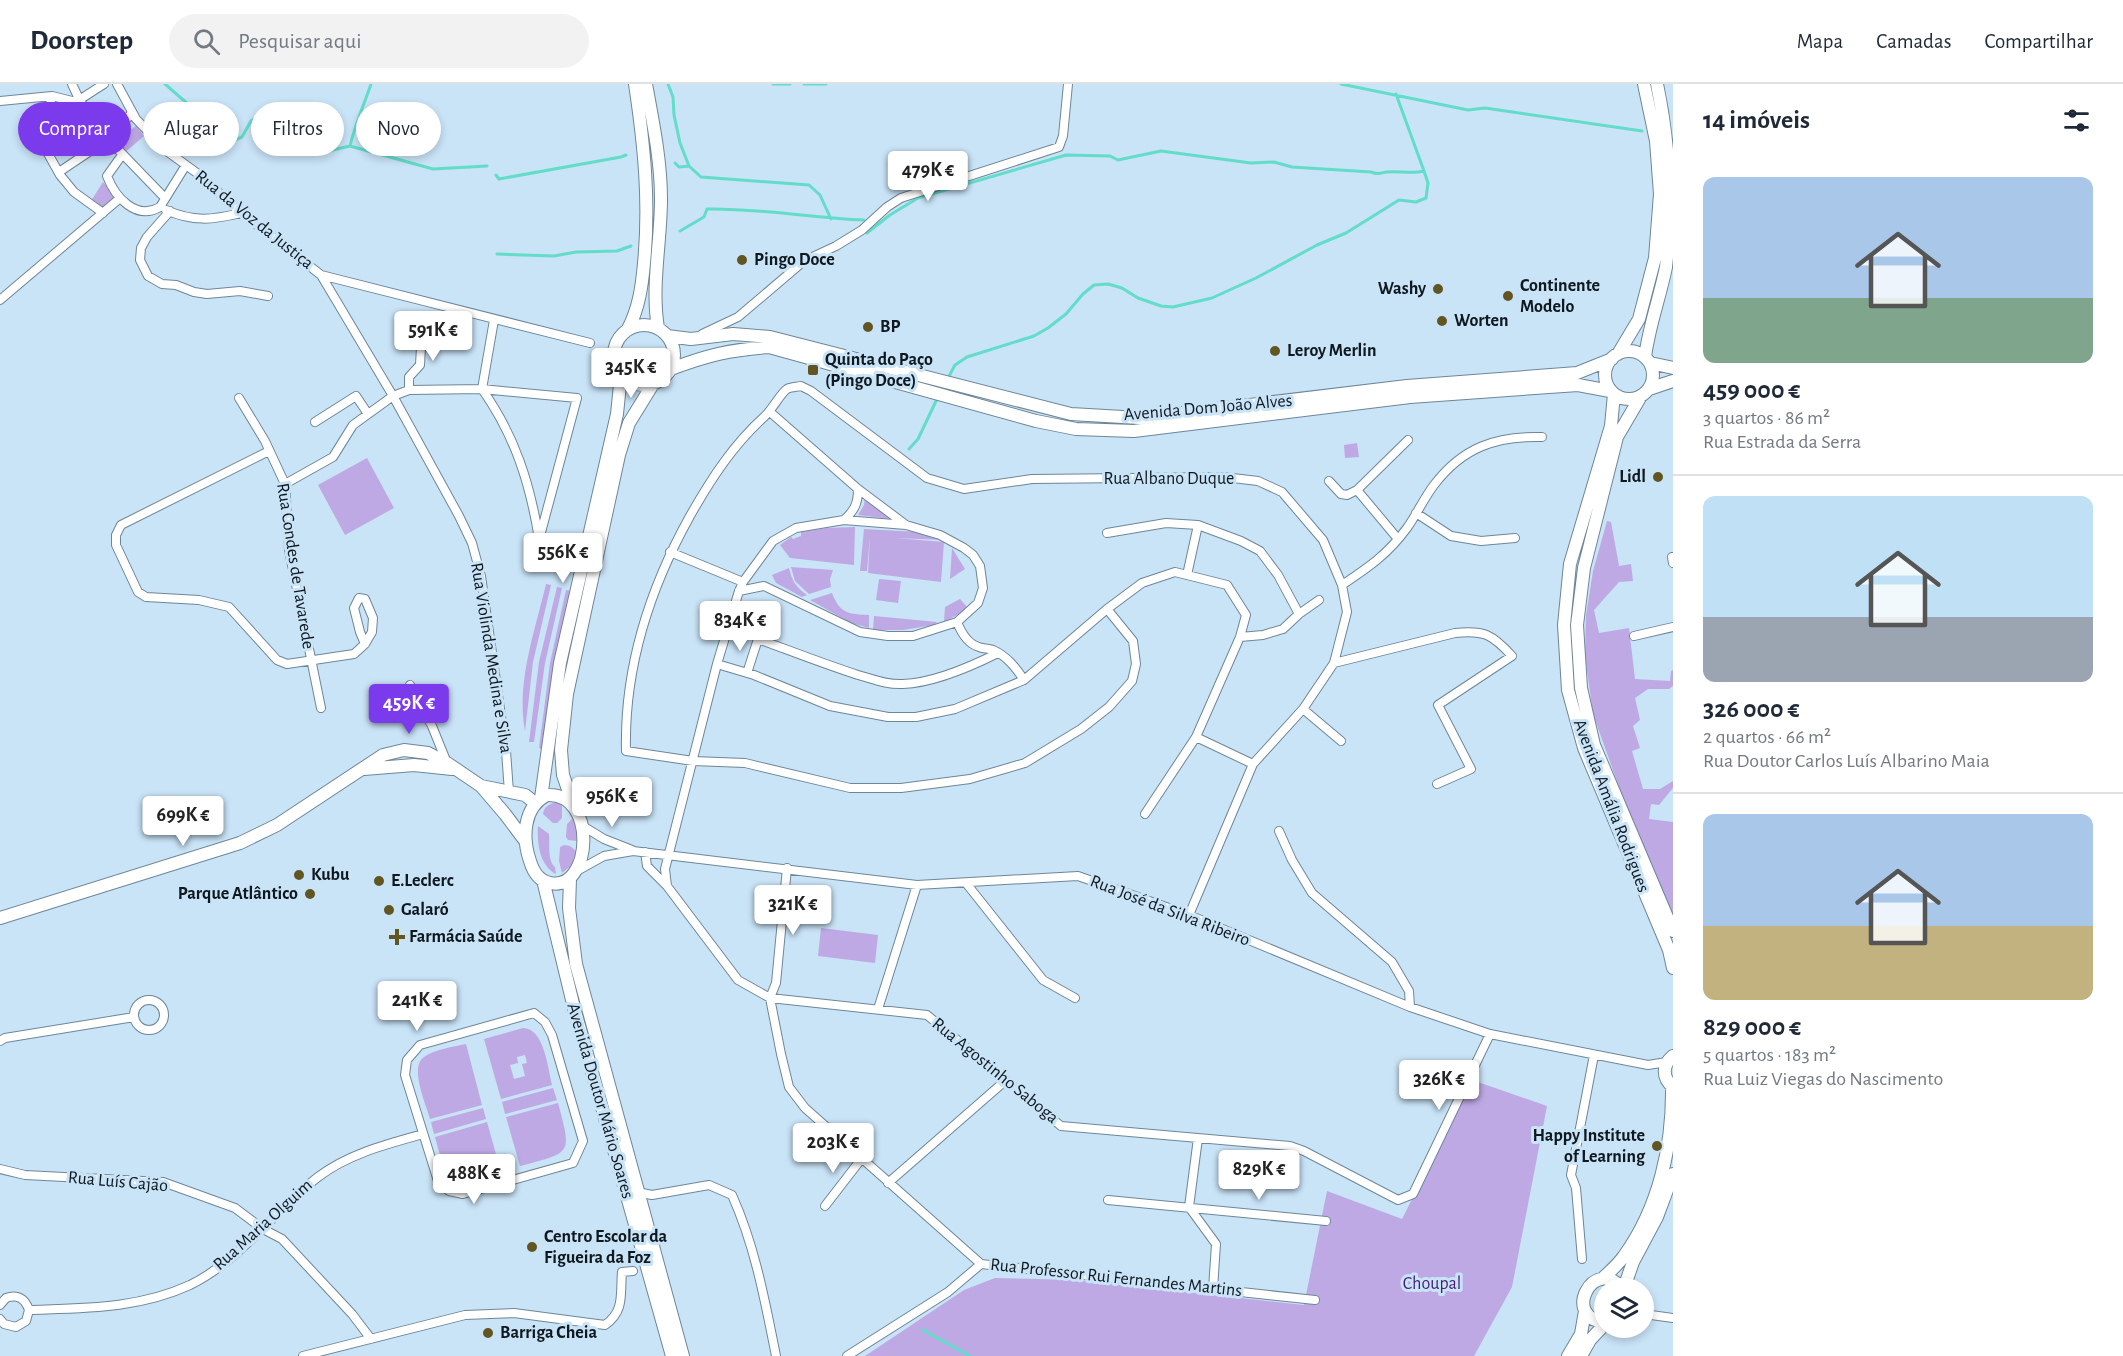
<!DOCTYPE html>
<html lang="pt">
<head>
<meta charset="utf-8">
<style>
	:root { --surface:#fff; --page:#f2f2f3; --text:#1f2937; --muted:#747a83; --line:#e0e1e3; --accent:#7c3aed }
	body { margin:0; font-family:"Alegreya Sans",sans-serif; background:var(--page); color:var(--text); height:100vh; display:flex; flex-direction:column; font-size:22px; white-space:nowrap }
	* { box-sizing:border-box; margin:0 }
	p { font-size:20px; color:var(--muted) }
	.icon { flex:none; width:33px; height:33px; fill:none; stroke:currentColor; stroke-width:2; stroke-linecap:round; stroke-linejoin:round }
	.map { position:relative; flex:1; overflow:hidden }
	.panel { display:flex; flex-direction:column; background:var(--surface); width:450px }
	.panel>* { flex:none }
	.top-card { position:absolute; left:18px; top:18px; width:570px; height:54px; display:flex; gap:12px }
	.tools { position:absolute; left:1594px; top:1194px; display:grid; gap:12px }
	.tools a { display:grid; place-items:center; width:60px; height:60px; border-radius:50%; background:var(--surface); box-shadow:0 3px 9px #0003; font-size:30px }
	.price { position:absolute; translate:-50% -51px; padding:0 14px; border-radius:6px; background:#fff; color:#222; font-size:20px; line-height:39px; filter:drop-shadow(0 2px 3px #0008) }
	.price::after { content:''; position:absolute; left:50%; top:36px; width:18px; height:14px; margin-left:-9px; background:inherit; clip-path:polygon(0 0,100% 0,50% 100%) }
	.price.active { background:var(--accent); color:#fff }
	ul { padding:0; list-style:none }
	li { display:grid; align-content:center; gap:12px; height:318px; padding:0 30px }
	li+li { border-top:2px solid var(--line) }
	li span { display:grid; place-items:center; height:186px; border-radius:12px; color:#555 }
	li>.icon { margin-inline-start:auto }
	span .icon { width:108px; height:108px; fill:#fffc; stroke-width:1 }
	li b { font-size:26px }
	h2 { display:flex; justify-content:space-between; align-items:center; height:72px; padding:0 30px; font-size:26px }
	.chip { padding:0 21px; border-radius:27px; background:var(--surface); box-shadow:0 3px 9px #0003; font-size:21px; line-height:54px }
	.chip.active { background:var(--accent); color:#fff }
	header { display:flex; align-items:center; gap:36px; box-sizing:border-box; height:84px; padding:0 30px; background:var(--surface); border-bottom:2px solid var(--line) }
	header strong { font-size:28px }
	nav { display:flex; gap:33px; margin-inline-start:auto; font-size:21px }
	.search { width:420px; height:54px; background:var(--page); display:flex; align-items:center; gap:15px; box-sizing:border-box; padding:0 21px; border-radius:33px; color:var(--muted); font-size:22px }
	main { display:flex; flex:1; min-height:0 }
	.map>svg:first-child { display:block }
	.green { fill:#bea9e4; fill-rule:evenodd }
	.lines { fill:none; stroke-linecap:round; stroke-linejoin:round }
	.stream { stroke:#63dcca; stroke-width:3 }
	.street-casing { stroke:#6e8698; stroke-width:10 }
	.secondary-casing { stroke:#6e8698; stroke-width:14 }
	.street { stroke:#fff; stroke-width:8 }
	.secondary { stroke:#fff; stroke-width:12 }
	.poi-dot { fill:#635522; stroke:#c9e3f7; stroke-width:2 }
	.labels { text-anchor:middle; dominant-baseline:central; stroke-width:6; stroke-linejoin:round; paint-order:stroke }
	.street-label { font-size:18px; fill:#0f181f; stroke:#c9e3f7 }
	.poi-label { font-size:18px; font-weight:bold; fill:#0f181f; stroke:#c9e3f7; text-anchor:start }
	.park-label { font-size:18px; fill:#461d75; stroke:#c9e3f7 }
</style>
</head>
<body>
<header>
<strong>Doorstep</strong>
<div class="search"><svg class="icon" aria-label="search" viewBox="0 0 24 24"><circle cx="10" cy="10" r="6"/><path d="M15 15l6 6"/></svg>Pesquisar aqui</div>
<nav><a>Mapa</a><a>Camadas</a><a>Compartilhar</a></nav>
</header>
<main>
<div class="map">
<svg width="1673" height="1272" viewBox="0 0 1673 1272">
	<rect width="100%" height="100%" fill="#c9e3f7"/>
	<path class="green" d="M136 42 144 52 122 71 112 60Z
		M103 98 119 115 103 129 91 117Z
		M1357 359 1359 373 1345 374 1344 361Z
		M367 374 394 424 345 451 318 401Z
		M865 413 891 435 858 431 864 421Z
		M1607 437 1611 438 1619 482 1631 480 1633 497 1619 498 1594 526 1599 549 1629 544 1635 595 1670 597 1671 587 1673 586V602L1669 605H1648L1635 614 1640 636 1633 642 1640 664 1632 667 1643 705H1660L1673 697V704L1659 721 1651 720 1649 735 1673 738V832L1624 717 1593 630 1585 571 1586 532 1593 487Z
		M855 443 854 481 790 474 780 461 791 453 793 455 801 452V448L827 444Z
		M864 445 919 448 943 456 895 454 944 458 941 498 868 489 870 452 867 487H860Z
		M952 464 965 485 950 495Z
		M791 483 833 486 830 495 831 503 809 510 795 497Z
		M789 484C792 496 795 503 807 511L802 513 776 499 772 491Z
		M879 495 901 497 898 519 876 516Z
		M546 500 551 501 533 578 525 647C516 599 535 547 546 500Z
		M557 503 562 504 545 579 534 658H529L539 578Z
		M566 506 572 507 545 666 539 664 550 579Z
		M832 509C840 530 849 530 869 531V544L851 539 810 516Z
		M960 515 967 523 961 529 944 538 945 523Z
		M874 532 937 538 934 541 903 546H878L873 545Z
		M557 718 562 720V734L557 739H553L543 730C544 722 550 720 557 718Z
		M573 734 575 740 577 757 568 756 566 753 567 740Z
		M538 742 549 750C550 761 547 776 555 783L556 790C539 781 537 758 538 742Z
		M564 761 570 762 576 767 572 781 562 789 559 777 560 763Z
		M821 844 878 851 875 879 818 872Z
		M523 944C544 944 548 984 552 1001L501 1015 484 955ZM525 971 527 979 522 980 525 992 514 995 510 981 518 979 517 973Z
		M466 960 482 1021 430 1035C426 1020 409 983 424 973 435 965 453 963 466 960Z
		M1472 996 1547 1022 1512 1203 1474 1272H865L964 1206 995 1194 1076 1196 1304 1221 1327 1107 1402 1135Z
		M553 1004 557 1016 505 1030 502 1018Z
		M558 1019C572 1071 572 1068 520 1082L506 1033Z
		M483 1024 486 1035 434 1050 431 1038Z
		M487 1038 501 1088C448 1104 450 1108 435 1053Z"/>
	<g class="lines">
		<path class="stream" d="M165 0 204 34 212 45 226 54 235 56 242 53 251 37 262 29 280 39 299 37 310 38 312 55 316 63
			M668 0 673 13 674 31 680 59 689 82 701 93 809 101 820 111 831 135
			M773 0H790
			M804 0H826
			M1341 0 1468 26 1485 24 1642 47
			M350 62 433 85 487 82
			M320 69 350 62C355 40 364 21 371 0
			M675 79 679 83 689 82
			M496 91 499 95 621 73 626 71
			M680 147 704 133 707 125C760 124 812 134 864 136
			M867 149 890 131 918 114 1066 71 1110 72 1118 76 1161 67 1251 79 1274 78 1292 83 1371 88C1378 91 1380 89 1387 88 1399 87 1413 90 1424 87L1396 10
			M497 170 554 172 576 168 617 167 631 162
			M947 296 955 281 967 273 1034 252 1048 244 1066 230 1083 210 1094 201 1108 200 1122 204 1138 214 1161 222 1173 223 1212 214 1256 194 1317 161 1346 149 1399 116 1416 118 1426 114 1428 99 1424 87
			M909 365 918 355 937 315
			M923 1246 970 1272"/>
		<defs>
			<path id="street" d="M72 0 80 17 108 55 164 113
				M117 0 136 35 168 68 201 92 233 122 321 191 393 312 459 432 472 459 481 492 506 667 509 708
				M52 12 41 57 60 91 74 108 103 129
				M0 17 52 12 76 18 104 0
				M122 71 107 92C115 113 136 137 160 123L186 81
				M59 88 108 55 132 29
				M166 126C193 138 212 136 241 129
				M170 127 147 153 141 164 140 176 148 192 162 200 176 201 194 208 207 210 240 207 268 212
				M321 191 590 259
				M0 216 119 115
				M494 236 482 305 577 314 540 452
				M702 250 738 233 804 177 836 162 862 146 887 123 901 114 1059 63 1063 52 1068 0
				M409 306V293L420 281 422 245
				M239 314 265 357 285 400 289 466 321 624
				M770 328 858 405 906 441
				M315 338 356 312 368 330
				M269 367 121 441 116 451V461L138 508 146 513 199 516 229 523 277 576 287 580 354 570 365 560 372 548 373 534 365 515 359 514 354 524 360 548 365 560
				M1329 397 1341 410 1347 411 1357 406
				M285 400 333 373 353 341 393 312 409 306 482 305C515 352 530 399 539 455
				M1416 429 1451 452 1481 457 1515 454
				M844 436C855 426 858 419 858 405
				M1107 449 1166 439 1198 441 1241 457 1260 467 1278 491 1299 530
				M1398 455 1357 406 1408 356
				M670 468 743 498
				M1672 473 1673 479
				M1187 491 1198 441
				M1342 501C1369 483 1388 470 1407 444 1417 430 1424 414 1434 401 1463 363 1496 352 1542 353
				M1107 525 1133 557 1136 580 1132 597 1109 623 1081 645 1025 679 970 695 901 704H850L745 679 693 677 626 667C624 583 650 504 690 432 711 395 733 361 764 333 772 326 780 310 787 305 791 303 797 303 801 302L811 307 927 394 964 405 1032 395 1224 393 1258 397 1282 408 1323 456 1342 501 1347 528 1334 579 1303 625 1253 680 1189 831
				M957 538C961 548 968 560 979 563 983 565 988 564 993 566 1007 572 1016 584 1024 596
				M1634 552 1673 543
				M1240 553 1263 551 1283 545 1299 530 1319 516
				M1334 579 1455 549C1484 546 1492 550 1512 572L1438 621 1471 685 1437 700
				M717 580 754 591 830 622 888 633H916L955 625 1024 596 1107 525 1142 499 1175 488 1227 501 1246 531 1240 553 1196 653 1145 730
				M747 589 758 555C791 567 824 580 858 591 873 595 887 601 903 600 932 599 972 582 998 569
				M410 601 432 642 447 679
				M1303 625 1341 657
				M1196 653 1253 680
				M581 741 604 755 632 766
				M1279 747 1292 776 1312 809 1392 878 1409 907 1410 923
				M645 768 647 782 667 802 665 785 717 580 739 507 743 498 773 457 796 444 844 436 906 441 940 451 964 464 973 471 980 482 983 504 978 519 957 538 913 552H888L860 548 764 502 739 507
				M787 784 776 899 770 914 781 970 789 1003 805 1024 981 1180 1315 1216
				M577 787 604 772 633 767 917 801 1078 792 1189 831 1410 923 1490 950 1648 981 1667 978
				M966 799 1043 896 1075 914
				M667 802 738 896 770 914 927 931 1061 1042 1290 1062 1304 1067 1398 1116 1413 1110 1490 950
				M134 931a15 15 0 1 1 30 0a15 15 0 1 1-30 0Z
				M878 925 917 801
				M534 929 545 938 552 951 583 1057 573 1079 463 1110 449 1107 438 1097 405 991 407 976 420 961Z
				M0 957 5 954 134 933
				M1198 1054 1189 1123 1216 1160 1213 1205
				M0 1085 25 1091 163 1098 235 1124 263 1145 282 1155 352 1230 371 1255
				M888 1099 1005 997
				M637 1108 652 1111 709 1101 732 1111C755 1162 765 1217 776 1272
				M1108 1116 1326 1137
				M825 1122 862 1074
				M1582 1175 1576 1104 1571 1091 1594 971
				M0 1221 6 1214C17 1210 25 1214 29 1226L26 1237 16 1243 4 1240 0 1235
				M29 1226C84 1224 138 1225 190 1201 241 1176 274 1127 318 1093 348 1070 387 1060 423 1050
				M1644 1230 1673 1234
				M303 1272 465 1231 514 1229 605 1241C625 1227 620 1210 622 1188L633 1187
				M847 1272 948 1208 981 1180"/>
			<path id="secondary" d="M646 0C653 38 661 77 661 115 661 158 651 202 658 244
				M614 271a30 30 0 1 1 60 0a30 30 0 1 1-60 0Z
				M628 245C639 224 642 202 644 179 650 118 644 60 635 0
				M667 252 691 255 733 250 770 253 1071 330 1140 334 1407 302 1577 289 1612 275
				M1605 291a24 24 0 1 1 48 0a24 24 0 1 1-48 0Z
				M1618 270 1639 235 1655 174 1660 110 1656 57 1644 0
				M1645 273C1649 242 1660 213 1666 183 1673 119 1670 62 1657 0
				M1650 279 1673 284
				M671 285C708 271 729 266 769 263L1036 337 1076 345 1134 347 1410 313 1578 301 1610 307
				M1649 305 1673 297
				M1614 310 1611 342 1570 480 1564 541 1568 606 1584 664 1669 866 1673 884
				M1641 312 1617 353 1584 484 1577 541 1581 604 1594 661 1673 847
				M364 685 414 681 452 685
				M481 702 525 711 535 719
				M547 711C598 708 592 808 550 799 539 797 533 787 530 777 522 754 523 723 547 711Z
				M541 714 560 579 617 330 621 291
				M573 720 563 691 561 666 567 610 619 371 629 339 653 300
				M570 795 569 824 576 880 683 1272
				M543 796 574 924 672 1272
				M0 834 240 759 277 741 383 671 404 666 428 669 447 679 481 702 505 730 526 758
				M1673 972C1662 981 1662 994 1673 1003
				M1602 1195C1609 1188 1618 1181 1624 1172 1659 1124 1673 1061 1672 1002
				M1624 1204 1633 1178 1657 1133 1673 1090
				M1605 1238C1561 1235 1593 1171 1622 1204
				M1568 1272 1581 1250 1585 1227
				M1581 1272 1590 1256 1605 1240"/>
		</defs>
		<use href="#street" class="street-casing"/>
		<use href="#secondary" class="secondary-casing"/>
		<use href="#street" class="street"/>
		<use href="#secondary" class="secondary"/>
	</g>
	<g class="poi-dot">
		<circle cx="742" cy="176" r="6"/>
		<circle cx="1438" cy="205" r="6"/>
		<circle cx="1508" cy="212" r="6"/>
		<circle cx="1442" cy="237" r="6"/>
		<circle cx="868" cy="243" r="6"/>
		<circle cx="1275" cy="267" r="6"/>
		<rect x="807" y="280" width="12" height="12" rx="3"/>
		<circle cx="1658" cy="393" r="6"/>
		<circle cx="299" cy="791" r="6"/>
		<circle cx="379" cy="797" r="6"/>
		<circle cx="310" cy="810" r="6"/>
		<circle cx="389" cy="826" r="6"/>
		<path d="M394 844h6v6h6v6h-6v6h-6v-6h-6v-6h6z"/>
		<circle cx="1657" cy="1062" r="6"/>
		<circle cx="532" cy="1163" r="6"/>
		<circle cx="488" cy="1249" r="6"/>
	</g>
	<g class="labels">
		<g class="street-label">
			<text transform="translate(254 136) rotate(39)">Rua da Voz da Justiça</text>
			<text transform="translate(1208 324) rotate(-5)">Avenida Dom João Alves</text>
			<text x="1169" y="395">Rua Albano Duque</text>
			<text transform="translate(295 482) rotate(81)">Rua Condes de Tavarede</text>
			<text transform="translate(491 574) rotate(81)">Rua Violinda Medina e Silva</text>
			<text transform="translate(1611 722) rotate(69)">Avenida Amália Rodrigues</text>
			<text transform="translate(1170 827) rotate(21)">Rua José da Silva Ribeiro</text>
			<text transform="translate(995 987) rotate(39)">Rua Agostinho Saboga</text>
			<text transform="translate(600 1017) rotate(74)">Avenida Doutor Mário Soares</text>
			<text transform="translate(118 1098) rotate(5)">Rua Luís Cajão</text>
			<text transform="translate(263 1141) rotate(-42)">Rua Maria Olguim</text>
			<text transform="translate(1116 1194) rotate(6)">Rua Professor Rui Fernandes Martins</text>
		</g>
		<g class="poi-label">
			<text x="754" y="176">Pingo Doce</text>
			<text x="1520" y="202">Continente<tspan x="1520" dy="21">Modelo</tspan></text>
			<text x="1426" y="205" text-anchor="end">Washy</text>
			<text x="1454" y="237">Worten</text>
			<text x="880" y="243">BP</text>
			<text x="1287" y="267">Leroy Merlin</text>
			<text x="825" y="276">Quinta do Paço<tspan x="825" dy="21">(Pingo Doce)</tspan></text>
			<text x="1646" y="393" text-anchor="end">Lidl</text>
			<text x="311" y="791">Kubu</text>
			<text x="391" y="797">E.Leclerc</text>
			<text x="298" y="810" text-anchor="end">Parque Atlântico</text>
			<text x="401" y="826">Galaró</text>
			<text x="409" y="853">Farmácia Saúde</text>
			<text x="1645" y="1052" text-anchor="end">Happy Institute<tspan x="1645" dy="21">of Learning</tspan></text>
			<text x="544" y="1153">Centro Escolar da<tspan x="544" dy="21">Figueira da Foz</tspan></text>
			<text x="500" y="1249">Barriga Cheia</text>
		</g>
		<g class="park-label">
			<text x="1432" y="1200">Choupal</text>
		</g>
	</g>
</svg>
<div class="tools">
<a><svg class="icon" aria-label="layers" viewBox="0 0 24 24"><path d="M12 4l9 5-9 5-9-5zM3 14l9 5 9-5"/></svg></a>
</div>
<b class="price" style="left:928px;top:118px">479K €</b>
<b class="price" style="left:433px;top:278px">591K €</b>
<b class="price" style="left:631px;top:315px">345K €</b>
<b class="price" style="left:563px;top:500px">556K €</b>
<b class="price" style="left:740px;top:568px">834K €</b>
<b class="price active" style="left:409px;top:651px">459K €</b>
<b class="price" style="left:612px;top:744px">956K €</b>
<b class="price" style="left:183px;top:763px">699K €</b>
<b class="price" style="left:793px;top:852px">321K €</b>
<b class="price" style="left:417px;top:948px">241K €</b>
<b class="price" style="left:1439px;top:1027px">326K €</b>
<b class="price" style="left:833px;top:1090px">203K €</b>
<b class="price" style="left:1259px;top:1117px">829K €</b>
<b class="price" style="left:474px;top:1121px">488K €</b>
<div class="top-card">
<a class="chip active">Comprar</a>
<a class="chip">Alugar</a>
<a class="chip">Filtros</a>
<a class="chip">Novo</a>
</div>
</div>
<section class="panel">
<h2>14 imóveis<svg class="icon" aria-label="filters" viewBox="0 0 24 24"><path d="M4 7h16M4 17h16"/><circle cx="9" cy="7" r="2"/><circle cx="15" cy="17" r="2"/></svg></h2>
<ul>
<li><span style="background:linear-gradient(#a9c7e8 65%,#7fa58c 0)"><svg class="icon" aria-label="home" viewBox="0 0 24 24"><path d="M3 11l9-7 9 7M6 9v11h12V9"/></svg></span><div><b>459 000 €</b><p>3 quartos · 86 m²</p><p>Rua Estrada da Serra</p></div></li>
<li><span style="background:linear-gradient(#bfe0f5 65%,#9aa5b1 0)"><svg class="icon" aria-label="home" viewBox="0 0 24 24"><path d="M3 11l9-7 9 7M6 9v11h12V9"/></svg></span><div><b>326 000 €</b><p>2 quartos · 66 m²</p><p>Rua Doutor Carlos Luís Albarino Maia</p></div></li>
<li><span style="background:linear-gradient(#a9c7e8 60%,#c2b280 0)"><svg class="icon" aria-label="home" viewBox="0 0 24 24"><path d="M3 11l9-7 9 7M6 9v11h12V9"/></svg></span><div><b>829 000 €</b><p>5 quartos · 183 m²</p><p>Rua Luiz Viegas do Nascimento</p></div></li>
</ul>
</section>
</main>
</body>
</html>
